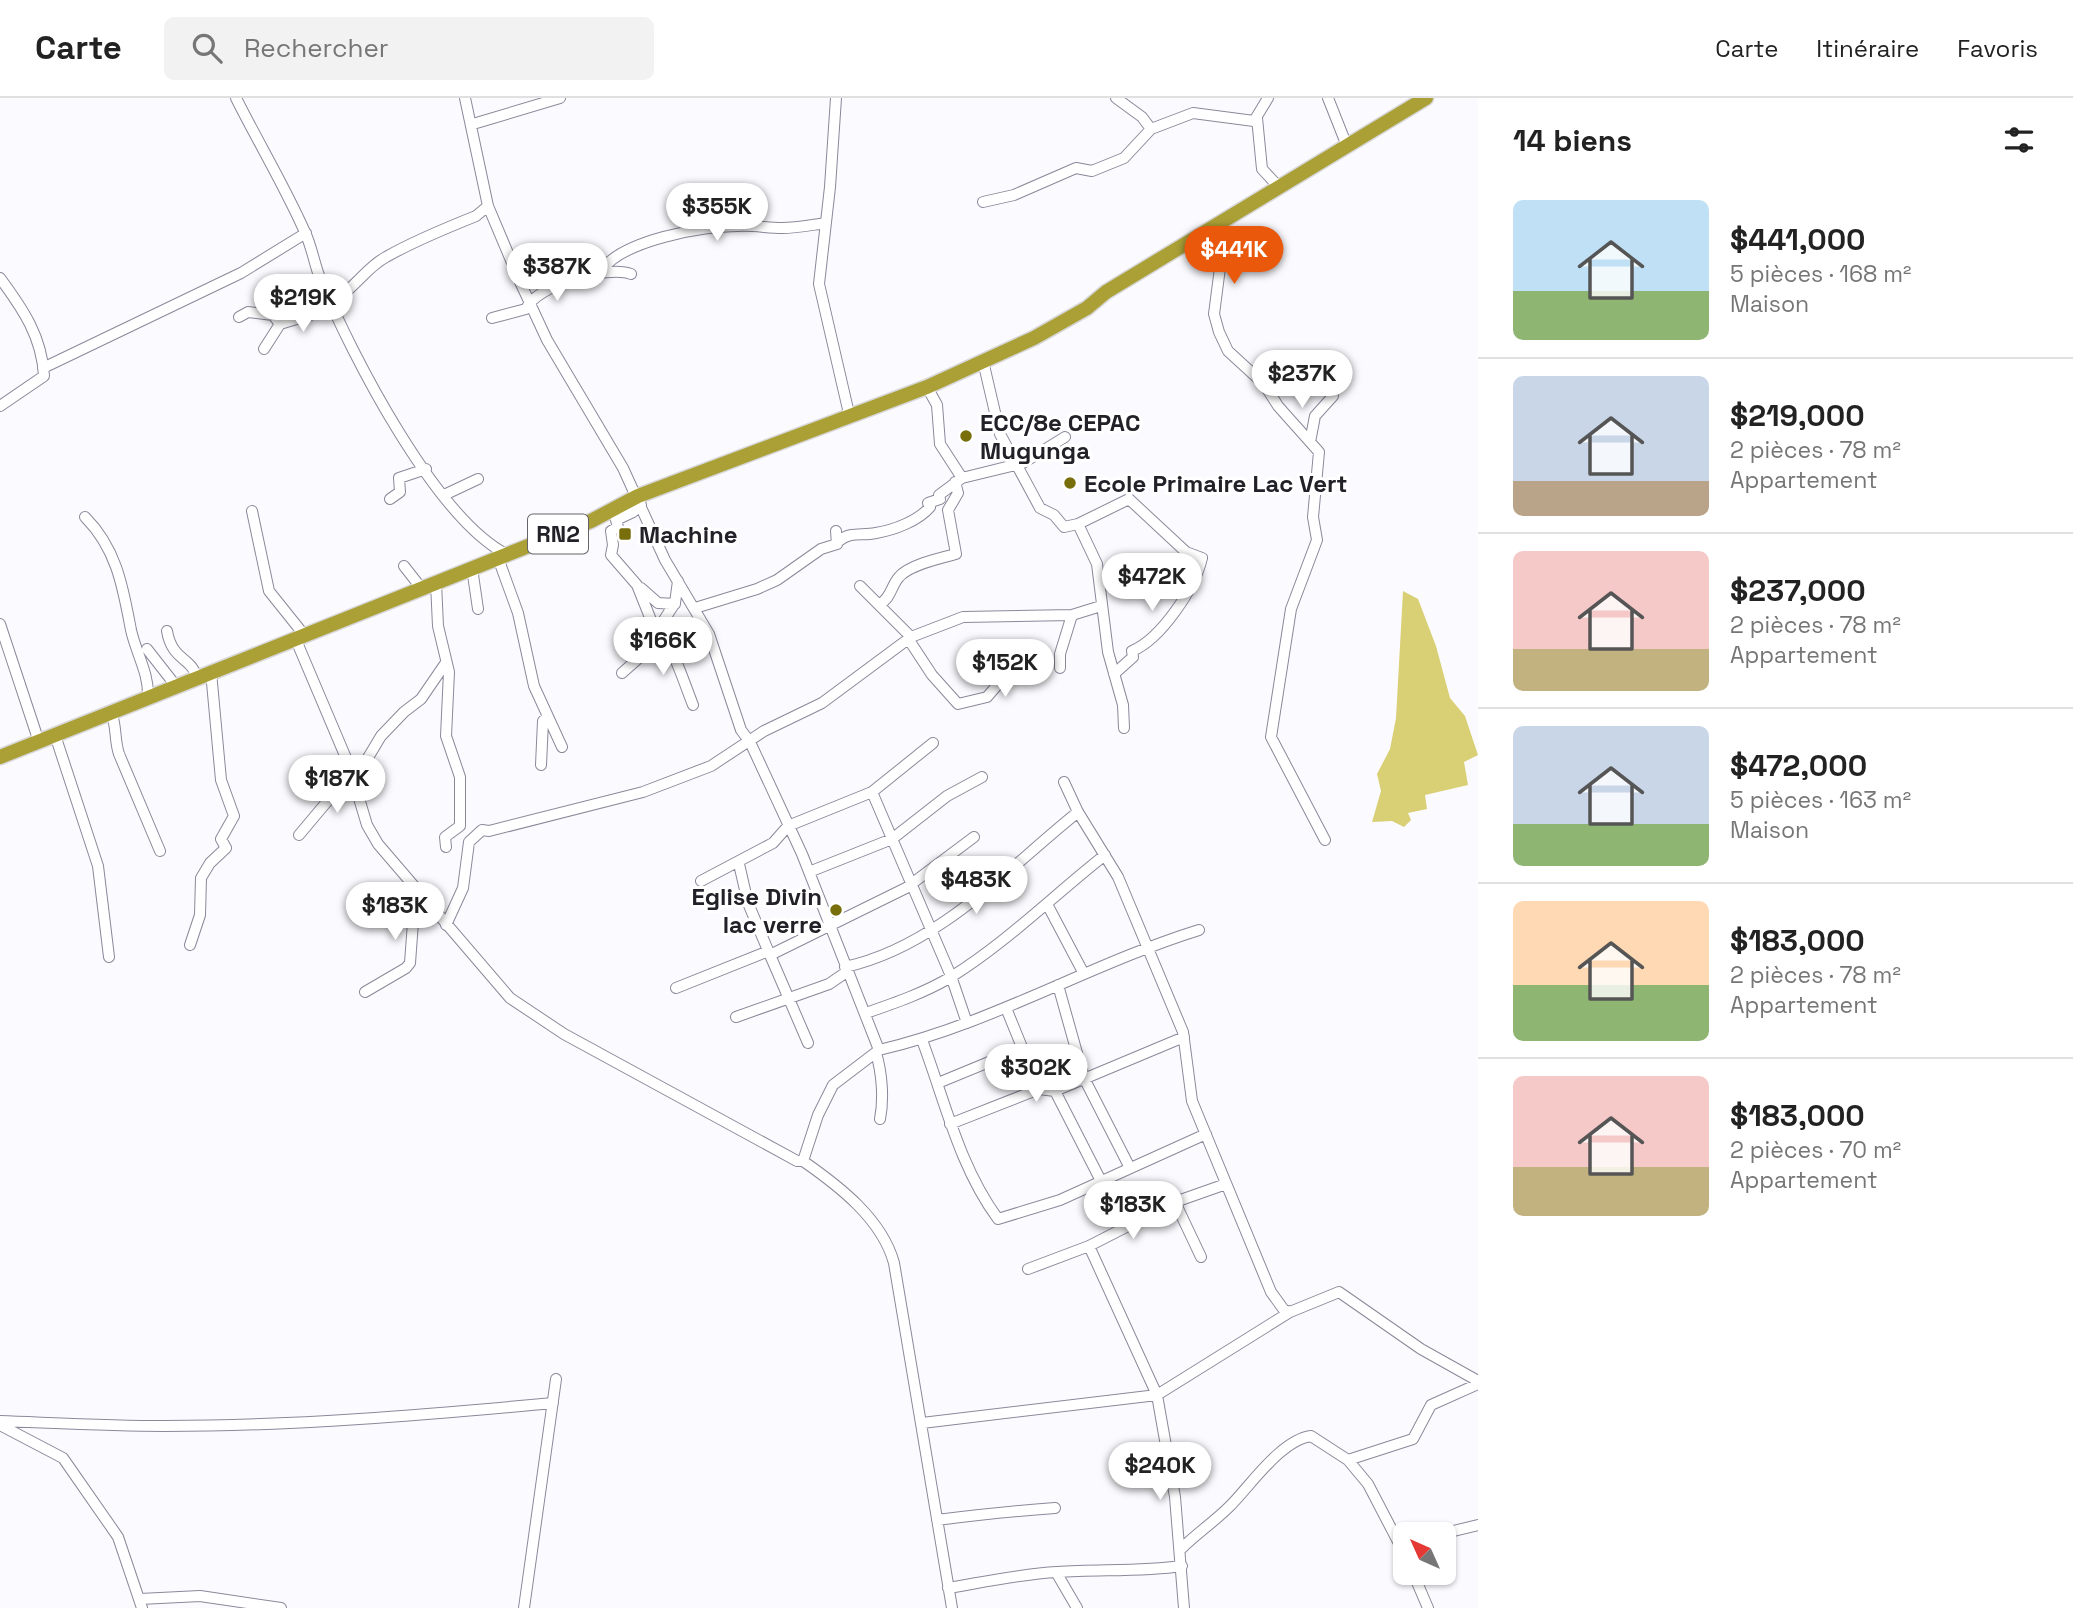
<!DOCTYPE html>
<html lang="fr">
<head>
<meta charset="utf-8">
<style>
	:root { --surface:#fff; --page:#f2f2f2; --text:#222; --muted:#767676; --line:#e0e0e0; --accent:#ea580c }
	body { margin:0; font-family:"Space Grotesk",sans-serif; background:var(--page); color:var(--text); height:100vh; display:flex; flex-direction:column; font-size:26px; white-space:nowrap }
	* { box-sizing:border-box; margin:0 }
	p { font-size:23px; color:var(--muted) }
	.icon { flex:none; width:38px; height:38px; fill:none; stroke:currentColor; stroke-width:2; stroke-linecap:round; stroke-linejoin:round }
	.map { position:relative; flex:1; overflow:hidden }
	.panel { display:flex; flex-direction:column; background:var(--surface); width:595px }
	.panel>* { flex:none }
	.needle { width:46px; rotate:315deg }
	.controls { position:absolute; left:1393px; top:1424px; display:grid; gap:14px }
	.controls a { display:grid; place-items:center; width:63px; height:63px; border-radius:10px; background:var(--surface); box-shadow:0 2px 5px #0004; font-size:35px }
	.price { position:absolute; translate:-50% -60px; padding:0 16px; border-radius:24px; background:#fff; color:#222; font-size:23px; line-height:46px; filter:drop-shadow(0 2px 4px #0008) }
	.price::after { content:''; position:absolute; left:50%; top:42px; width:21px; height:16px; margin-left:-10px; background:inherit; clip-path:polygon(0 0,100% 0,50% 100%) }
	.price.current { background:var(--accent); color:#fff }
	ul { padding:0; list-style:none }
	li { display:flex; align-items:center; gap:21px; height:175px; padding:0 35px }
	li+li { border-top:2px solid var(--line) }
	li span { display:grid; place-items:center; flex:none; width:196px; height:140px; border-radius:10px; color:#555 }
	li>.icon { margin-inline-start:auto }
	span .icon { width:84px; height:84px; fill:#fffc; stroke-width:1 }
	li b { font-size:30px }
	h2 { display:flex; justify-content:space-between; align-items:center; height:84px; padding:0 35px; font-size:30px }
	header { display:flex; align-items:center; gap:42px; box-sizing:border-box; height:98px; padding:0 35px; background:var(--surface); border-bottom:2px solid var(--line) }
	header strong { font-size:33px }
	nav { display:flex; gap:38px; margin-inline-start:auto; font-size:24px }
	.search { width:490px; height:63px; background:var(--page); display:flex; align-items:center; gap:18px; box-sizing:border-box; padding:0 24px; border-radius:10px; color:var(--muted); font-size:26px }
	main { display:flex; flex:1; min-height:0 }
	.map>svg:first-child { display:block }
	.forest { fill:#d9cf75 }
	.lines { fill:none; stroke-linecap:round; stroke-linejoin:round }
	.minor-casing { stroke:#8b889a; stroke-width:12 }
	.highway-casing { stroke:#d7d7d8; stroke-width:17 }
	.minor { stroke:#fff; stroke-width:10 }
	.highway { stroke:#aba036; stroke-width:14 }
	.poi-dot { fill:#786e0c; stroke:#fff; stroke-width:2.5 }
	.labels { text-anchor:middle; dominant-baseline:central; stroke-width:6; stroke-linejoin:round; paint-order:stroke }
	.shield { fill:#fff; stroke:#646468; stroke-width:2 }
	.shield-label { font-size:23px; font-weight:bold; fill:#222128 }
	.poi-label { font-size:24px; font-weight:bold; fill:#222128; stroke:#fff; text-anchor:start }
</style>
</head>
<body>
<header>
<strong>Carte</strong>
<div class="search"><svg class="icon" aria-label="search" viewBox="0 0 24 24"><circle cx="10" cy="10" r="6"/><path d="M15 15l6 6"/></svg>Rechercher</div>
<nav><a>Carte</a><a>Itinéraire</a><a>Favoris</a></nav>
</header>
<main>
<div class="map">
<svg width="1478" height="1510" viewBox="0 0 1478 1510">
	<rect width="100%" height="100%" fill="#fbfbff"/>
	<path class="forest" d="M1403 493 1418 501 1436 548 1450 600 1465 618 1478 657 1464 664 1468 687 1425 697 1427 711 1408 715 1411 722 1404 729 1392 723 1372 724 1381 693 1377 676 1390 651 1396 620Z"/>
	<g class="lines">
		<defs>
			<path id="minor" d="M236 0C258 44 284 87 304 132 312 148 314 166 321 183 352 257 435 419 506 456
				M465 0 488 108 521 186 547 242 623 370 665 462 709 536 741 632 750 644 802 756 879 952 833 987 818 1017 803 1063
				M836 0 830 89 819 186 850 320
				M1116 0 1142 19 1151 31
				M1328 0 1347 48
				M1257 20 1262 71 1278 88
				M473 26 560 0
				M983 104 1014 97 1076 70 1092 73 1124 60 1151 31 1193 15 1254 23 1268 0
				M1212 130 1221 162 1214 216 1219 234 1228 253 1264 286 1278 308 1319 354 1313 419 1317 442 1291 511 1271 639 1325 742
				M601 173C622 142 703 128 738 128 753 127 768 130 782 130 796 130 811 127 826 125
				M0 180C23 211 42 239 44 278L0 308
				M330 203C352 195 365 170 386 159 414 143 446 130 476 118L488 108
				M239 219 248 214 273 217 280 226
				M492 220 526 211C536 187 608 167 631 176
				M264 251 280 226 333 210
				M983 263 1000 336 1040 410 1054 417 1064 429 1078 426 1097 466 1108 554 1123 607 1124 630
				M43 270 241 175 306 135
				M927 289 937 307 940 346 962 380
				M1310 344 1315 318 1333 298
				M444 397 478 381
				M390 401 400 394 399 380 426 371
				M641 407 633 414 616 422 618 429 611 433 613 447 611 457 637 487 651 522 660 532
				M252 413 269 493 305 538
				M85 419C117 451 123 490 131 532 136 555 149 575 148 599
				M1078 426 1129 401 1186 454 1202 460C1195 490 1161 541 1132 553L1133 559 1114 576
				M839 443C851 433 861 438 876 435 894 432 918 423 930 409L928 405 940 401 939 397 962 380 1023 365 1065 339
				M498 460 518 515 534 588 562 649
				M404 468 422 491
				M472 470 478 511
				M436 485 438 528 449 574 446 638 460 679V728L445 739 446 749
				M860 488 911 539
				M641 490 658 505 675 506
				M880 506C891 500 891 488 899 479 909 467 940 460 956 456L948 412 958 395 955 384
				M695 510 757 491 777 482 821 451 837 446 836 433
				M0 526 39 644
				M167 533C172 563 192 559 197 580
				M660 534C673 549 685 587 693 607
				M296 542 349 667 367 727 378 746 510 900 564 936 797 1063H803C839 1088 882 1121 894 1165L952 1510
				M909 542 932 577 958 606 987 599 1006 577 1032 556
				M147 551 176 588
				M1060 570V556L1072 517
				M622 575 658 543 660 528 675 505 678 483
				M111 614C117 628 114 641 119 656L160 753
				M55 637 98 768 109 859
				M541 667 543 623 548 619
				M1064 684 1078 714 1118 779 1183 934 1192 1003 1271 1194 1284 1212 1290 1214 1339 1194 1421 1251 1478 1283
				M872 694 951 878 967 925
				M299 737 341 687 366 663 381 638 404 614 421 601 445 566
				M739 766 748 805 770 857 906 790 974 739
				M809 774 892 741 947 698 982 679
				M701 783 773 745 788 728 872 694 933 645
				M1047 806 1084 876
				M446 827 463 790 469 744 482 732 489 733 643 694 711 668 764 633 822 605 911 539 963 519 1072 517 1101 508
				M190 847 200 817 201 780 210 765 226 750 221 741 234 718 221 682 211 574
				M770 857 808 945
				M845 869C937 849 1007 771 1078 714
				M1058 887 1084 980 1130 1070
				M676 890 766 854
				M365 894 406 870 410 865 413 824 432 809
				M1006 910 1039 991 1055 993 1101 1083
				M866 915C895 905 924 895 951 879 1006 845 1054 797 1105 757
				M736 919 829 886 848 873
				M922 942C945 1003 959 1068 998 1121L1060 1102 1206 1036
				M879 952C991 926 1090 866 1199 832
				M876 955C882 975 884 1001 880 1021
				M938 985 1023 950
				M1055 993 1184 939
				M950 1026 1039 991
				M1175 1104 1201 1159
				M1089 1148 1157 1297 1175 1399 1184 1510
				M1028 1171 1089 1148 1175 1104 1226 1086
				M0 1323C55 1325 110 1328 165 1328 295 1328 424 1317 553 1305
				M922 1325 1157 1297 1290 1214
				M0 1327 63 1360 118 1439 142 1510
				M1348 1362 1368 1386 1405 1457
				M937 1422C977 1417 1014 1413 1055 1410
				M1437 1437 1478 1427
				M1181 1451C1196 1436 1214 1424 1230 1408 1250 1388 1281 1342 1311 1338L1348 1362 1413 1341 1431 1307 1478 1286
				M1056 1474 1077 1510
				M1413 1475 1428 1510
				M948 1490C984 1484 1021 1476 1057 1474 1098 1471 1141 1474 1182 1468
				M140 1501 200 1498 281 1510
				M524 1510 556 1281"/>
			<path id="highway" d="M0 659 591 423 638 398 927 289 1034 240 1087 210 1106 194 1426 0"/>
		</defs>
		<use href="#minor" class="minor-casing"/>
		<use href="#highway" class="highway-casing"/>
		<use href="#minor" class="minor"/>
		<use href="#highway" class="highway"/>
	</g>
	<g class="poi-dot">
		<circle cx="966" cy="338" r="7"/>
		<circle cx="1070" cy="385" r="7"/>
		<rect x="618" y="429" width="14" height="14" rx="3.5"/>
		<circle cx="836" cy="812" r="7"/>
	</g>
	<g class="labels">
		<rect class="shield" x="528" y="416.5" width="60" height="39" rx="5"/>
		<g class="shield-label">
			<text x="558" y="436">RN2</text>
		</g>
		<g class="poi-label">
			<text x="980" y="324">ECC/8e CEPAC<tspan x="980" dy="28">Mugunga</tspan></text>
			<text x="1084" y="385">Ecole Primaire Lac Vert</text>
			<text x="639" y="436">Machine</text>
			<text x="822" y="798" text-anchor="end">Eglise Divin<tspan x="822" dy="28">lac verre</tspan></text>
		</g>
	</g>
</svg>
<div class="controls">
<a><svg class="needle" viewBox="-14 -14 28 28"><path d="M0-13l5 13h-10z" fill="#e53935"/><path d="M0 13l5-13h-10z" fill="#767676"/></svg></a>
</div>
<b class="price" style="left:717px;top:145px">$355K</b>
<b class="price current" style="left:1234px;top:188px">$441K</b>
<b class="price" style="left:557px;top:205px">$387K</b>
<b class="price" style="left:303px;top:236px">$219K</b>
<b class="price" style="left:1302px;top:312px">$237K</b>
<b class="price" style="left:1152px;top:515px">$472K</b>
<b class="price" style="left:663px;top:579px">$166K</b>
<b class="price" style="left:1005px;top:601px">$152K</b>
<b class="price" style="left:337px;top:717px">$187K</b>
<b class="price" style="left:976px;top:818px">$483K</b>
<b class="price" style="left:395px;top:844px">$183K</b>
<b class="price" style="left:1036px;top:1006px">$302K</b>
<b class="price" style="left:1133px;top:1143px">$183K</b>
<b class="price" style="left:1160px;top:1404px">$240K</b>
</div>
<section class="panel">
<h2>14 biens<svg class="icon" aria-label="filters" viewBox="0 0 24 24"><path d="M4 7h16M4 17h16"/><circle cx="9" cy="7" r="2"/><circle cx="15" cy="17" r="2"/></svg></h2>
<ul>
<li><span style="background:linear-gradient(#bfe0f5 65%,#8fb573 0)"><svg class="icon" aria-label="home" viewBox="0 0 24 24"><path d="M3 11l9-7 9 7M6 9v11h12V9"/></svg></span><div><b>$441,000</b><p>5 pièces · 168 m²</p><p>Maison</p></div></li>
<li><span style="background:linear-gradient(#c9d6e8 75%,#b9a48a 0)"><svg class="icon" aria-label="home" viewBox="0 0 24 24"><path d="M3 11l9-7 9 7M6 9v11h12V9"/></svg></span><div><b>$219,000</b><p>2 pièces · 78 m²</p><p>Appartement</p></div></li>
<li><span style="background:linear-gradient(#f6c9c9 70%,#c2b280 0)"><svg class="icon" aria-label="home" viewBox="0 0 24 24"><path d="M3 11l9-7 9 7M6 9v11h12V9"/></svg></span><div><b>$237,000</b><p>2 pièces · 78 m²</p><p>Appartement</p></div></li>
<li><span style="background:linear-gradient(#c9d6e8 70%,#8fb573 0)"><svg class="icon" aria-label="home" viewBox="0 0 24 24"><path d="M3 11l9-7 9 7M6 9v11h12V9"/></svg></span><div><b>$472,000</b><p>5 pièces · 163 m²</p><p>Maison</p></div></li>
<li><span style="background:linear-gradient(#ffd9b3 60%,#8fb573 0)"><svg class="icon" aria-label="home" viewBox="0 0 24 24"><path d="M3 11l9-7 9 7M6 9v11h12V9"/></svg></span><div><b>$183,000</b><p>2 pièces · 78 m²</p><p>Appartement</p></div></li>
<li><span style="background:linear-gradient(#f6c9c9 65%,#c2b280 0)"><svg class="icon" aria-label="home" viewBox="0 0 24 24"><path d="M3 11l9-7 9 7M6 9v11h12V9"/></svg></span><div><b>$183,000</b><p>2 pièces · 70 m²</p><p>Appartement</p></div></li>
</ul>
</section>
</main>
</body>
</html>
